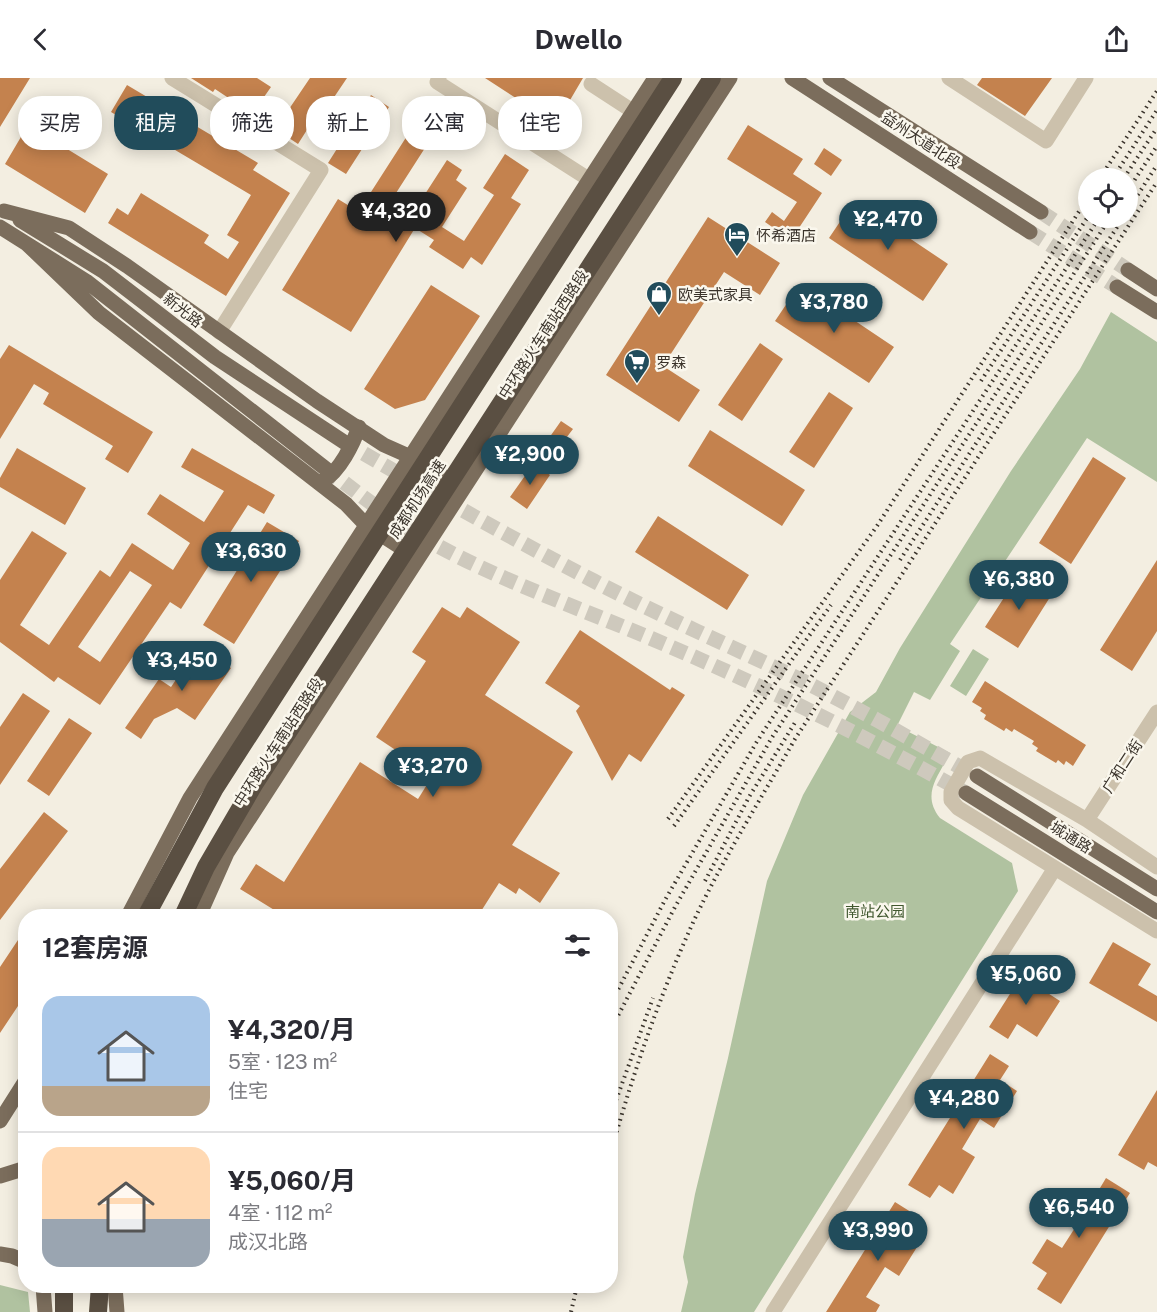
<!DOCTYPE html>
<html lang="zh">
<head>
<meta charset="utf-8">
<style>
	:root { --surface:#fff; --page:#f2f2f3; --text:#2b2b33; --muted:#7c7c81; --line:#e1e1e2; --accent:#214c5b }
	body { margin:0; font-family:"Public Sans","Noto Sans SC",sans-serif; background:var(--page); color:var(--text); height:100vh; display:flex; flex-direction:column; font-size:22px; white-space:nowrap }
	* { box-sizing:border-box; margin:0 }
	p { font-size:20px; color:var(--muted) }
	.icon { flex:none; width:33px; height:33px; fill:none; stroke:currentColor; stroke-width:2; stroke-linecap:round; stroke-linejoin:round }
	.map { position:relative; flex:1; overflow:hidden }
	.panel { position:absolute; left:18px; top:831px; width:600px; height:384px; display:flex; flex-direction:column; background:var(--surface); border-radius:24px; box-shadow:0 3px 15px #0003 }
	.panel>* { flex:none }
	.guide { position:absolute; left:18px; top:18px; width:600px; height:54px; display:flex; gap:12px }
	.fabs { position:absolute; left:1078px; top:90px; display:grid; gap:12px }
	.fabs a { display:grid; place-items:center; width:60px; height:60px; border-radius:50%; background:var(--surface); box-shadow:0 3px 15px #0003; font-size:30px }
	.price { position:absolute; translate:-50% -51px; padding:0 14px; border-radius:21px; background:var(--accent); color:#fff; font-size:20px; line-height:39px; filter:drop-shadow(0 2px 3px #0008) }
	.price::after { content:''; position:absolute; left:50%; top:36px; width:18px; height:14px; margin-left:-9px; background:inherit; clip-path:polygon(0 0,100% 0,50% 100%) }
	.price.selected { background:#222; color:#fff }
	ul { padding:0; list-style:none }
	li { display:flex; align-items:center; gap:18px; height:150px; padding:0 24px }
	li+li { border-top:2px solid var(--line) }
	li span { display:grid; place-items:center; flex:none; width:168px; height:120px; border-radius:18px; color:#555 }
	li>.icon { margin-inline-start:auto }
	span .icon { width:72px; height:72px; fill:#fffc; stroke-width:1 }
	li b { font-size:26px }
	h2 { display:flex; justify-content:space-between; align-items:center; height:72px; padding:0 24px; font-size:26px }
	.tag { padding:0 21px; border-radius:24px; background:var(--surface); box-shadow:0 3px 15px #0003; font-size:21px; line-height:54px }
	.tag.selected { background:var(--accent); color:#fff }
	header { display:flex; justify-content:space-between; align-items:center; height:78px; padding:0 24px; background:var(--surface); font-size:27px; font-weight:700 }
	.map>svg:first-child { display:block }
	.green { fill:#b0c2a0 }
	.building { fill:#c4824e; fill-rule:evenodd }
	.lines { fill:none; stroke-linecap:round; stroke-linejoin:round }
	.major-tunnel { stroke:#cec9bd; stroke-width:15; stroke-dasharray:15 8; stroke-linecap:butt }
	.minor { stroke:#ccc1ac; stroke-width:15 }
	.major { stroke:#7b6d5c; stroke-width:15 }
	.highway { stroke:#5a4f42; stroke-width:18 }
	.rail { stroke:#3a332b; stroke-width:4; stroke-dasharray:1.5 4.5; stroke-linecap:butt }
	.highway-bridge { stroke:#5a4f42; stroke-width:18 }
	.labels { text-anchor:middle; dominant-baseline:central; stroke-width:5; stroke-linejoin:round; paint-order:stroke }
	.street-label { font-size:15px; fill:#3a332b; stroke:#faf7ed }
	.poi-label { font-size:15px; fill:#3a332b; stroke:#faf7ed; text-anchor:start }
	.park-label { font-size:15px; fill:#41582f; stroke:#faf7ed }
</style>
</head>
<body>
<header><svg class="icon" aria-label="back" viewBox="0 0 24 24"><path d="M15 5l-7 7 7 7"/></svg>Dwello<svg class="icon" aria-label="share" viewBox="0 0 24 24"><path d="M12 15V3M7 8l5-5 5 5M5 13v7h14v-7"/></svg></header>
<div class="map">
<svg width="1157" height="1234" viewBox="0 0 1157 1234">
	<rect width="100%" height="100%" fill="#f3eee1"/>
	<path class="green" d="M1111 234 1157 264V404L1087 360 950 566 960 573 930 622 914 614 897 648 950 675C938 699 921 716 940 740L1012 785 1018 813 754 1234H681L688 1204 683 1179 695 1116 728 980 767 803 803 717 850 634 876 614 900 570 1011 393 1080 291Z
		M973 571 989 581 966 618 950 608Z
		M0 1207 28 1214 30 1234H0Z"/>
	<path class="building" d="M0 0H30L0 49Z
		M191 0H257L271 9 264 19 287 34 310 0H347L316 46 312 44 298 66 215 11 213 14Z
		M485 0H583L556 46Z
		M982 0H1052L1025 38 977 7Z
		M127 7 258 85 253 92 290 115 226 218 108 145 117 130 128 137 141 115 209 157 204 165 228 181 239 164 227 157 251 117 111 34Z
		M371 17 389 29 346 96 328 85Z
		M28 47 108 96 85 135 5 86Z
		M414 47 432 59 389 126 371 114Z
		M748 47 803 81 793 96 822 115 791 162 765 144 772 134 784 143 797 124 727 81Z
		M824 70 842 82 831 98 814 86Z
		M505 76 529 92 511 120 521 126 482 187 471 179 463 191 429 169 434 162 415 150 351 254 282 212 338 121 398 158 447 82 462 92 456 102 467 110 442 149 464 163 494 117 483 110Z
		M854 123 948 186 923 223 829 160Z
		M708 139 780 185 760 217 724 194 663 288 700 312 679 344 606 297Z
		M800 206 894 269 869 305 775 243Z
		M431 207 480 238 425 322 395 331 364 311Z
		M760 265 783 281 742 343 718 327Z
		M9 267 153 354 128 395 105 381 113 368 43 326 49 315 34 306 0 361V281Z
		M829 314 853 330 814 390 789 374Z
		M561 343 573 351 560 368 549 360Z
		M710 352 805 412 782 448 688 388Z
		M17 370 86 410 65 447 0 409V400Z
		M192 370 275 417 264 436 248 427 181 531 170 524 100 627 58 599 54 604 0 564V502L32 453 67 475 20 547 49 567 100 492 110 499 132 465 173 492 190 465 147 436 160 416 204 444 224 413 181 389ZM130 493 152 507 100 584 78 569Z
		M1093 379 1126 400 1071 486 1039 465Z
		M534 385 550 397 527 431 510 419Z
		M658 438 749 497 727 532 635 474Z
		M267 444 299 463 234 566 203 547Z
		M1157 482V553L1132 593 1100 572Z
		M1020 495 1052 516 1018 570 985 549Z
		M442 529 460 540 467 529 520 564 485 617 573 674 512 767 560 795 540 825 519 810 516 816 499 805 478 838H284L240 811 256 786 284 804 360 684 418 721 433 697 376 659 426 583 412 574Z
		M580 552 670 612 672 609 685 617 641 684 629 676 612 703 576 633 580 628 545 605Z
		M199 568 231 590 195 642 177 630 154 641 141 661 125 650 159 601 171 609Z
		M985 603 1086 667 1073 688 1066 683 1064 687 1058 682 1056 685 1036 673 1038 670 1032 666 1034 663 1014 651 1012 654 1006 650 1004 653 984 641 986 637 980 633 982 630 972 624Z
		M23 615 50 633 0 707V649Z
		M69 640 92 655 49 718 27 703Z
		M44 734 68 753 0 842V791Z
		M26 850V916L0 955V889Z
		M1113 864 1151 886 1138 907 1157 918V944L1089 905Z
		M1029 886 1048 898 1040 910 1060 923 1037 959 1017 946 1008 961 989 949Z
		M990 976 1009 988 1000 1002 1017 1013 994 1050 980 1041 962 1071 975 1079 953 1116 939 1107 930 1120 908 1107Z
		M1157 1012V1089L1148 1084 1144 1092 1118 1077Z
		M1106 1100 1130 1115 1061 1226 1037 1211 1047 1195 1032 1185 1047 1161 1062 1170 1080 1142 1064 1132 1078 1110 1094 1120Z
		M895 1124 914 1136 905 1150 922 1161 899 1198 885 1189 866 1219 880 1227 876 1234H826Z"/>
	<g class="lines">
		<path class="major-tunnel" d="M1041 134 1128 192
			M1030 154 1117 209
			M344 364C426 412 509 459 594 503 663 539 733 569 803 603 861 632 918 665 974 697
			M326 391C362 418 398 447 438 468 512 508 594 535 671 569 772 612 868 660 964 714"/>
		<path class="minor" d="M172 0 321 92 219 254
			M439 0 437 4 590 102
			M949 0 1046 63 1086 0
			M591 6 634 34
			M1087 742 1157 634
			M1157 789 1087 742 980 680 968 684 951 714V722L958 730 1157 853
			M773 1234 1055 790"/>
		<path class="major" d="M792 0 1030 154
			M830 0 1041 134
			M4 133 69 150 127 188 317 323 384 367 411 379 461 409
			M20 142 103 193 215 279 344 364
			M0 149 86 203 326 391
			M27 166 99 235 346 426 366 447 414 478
			M1128 192 1157 211
			M1117 209 1157 234
			M323 403C340 393 353 366 359 349
			M977 698 1157 811
			M966 715 1157 834
			M128 838 190 720 655 0
			M199 838 227 775 730 0
			M0 1043 26 1002
			M0 1098 26 1090
			M0 1176 12 1178 26 1184
			M43 1208 45 1234
			M115 1208 117 1234"/>
		<path class="highway" d="M64 1234V1208"/>
		<path class="rail" d="M1100 100 1157 13
			M1113 100 1157 32
			M1124 100 1157 50
			M1128 112 1157 68
			M1128 132 1157 87
			M981 303 1089 137
			M900 482 1123 140
			M668 741 877 448 1089 118
			M674 748 831 527
			M705 803 749 719 796 643
			M610 927 665 822 756 665 1099 140
			M610 953 675 829 771 661 1110 140
			M610 1039 653 920
			M610 1077C633 995 661 913 697 836 726 776 762 719 795 661L1157 104
			M571 1234 577 1208"/>
		<path class="highway-bridge" d="M146 838 215 710 673 0
			M183 838 206 789 255 705 712 0
			M98 1234 100 1208"/>
	</g>
	<defs>
		<symbol id="hotel-pin" viewBox="-11 -11 22 30"><path d="M0 17L-7.5 6A9.5 9.5 0 1 1 7.5 6Z" fill="#214c5b" stroke="#faf7ed"/><path d="M-6-4.5h1.5V1H6V5H4.5V3h-9V5H-6ZM-4 0a1.8 1.8 0 1 1 3.6 0ZM.5 0V-2.5h3Q6-2.5 6 0Z" fill="#fff"/></symbol>
		<symbol id="shop-pin" viewBox="-11 -11 22 30"><path d="M0 17L-7.5 6A9.5 9.5 0 1 1 7.5 6Z" fill="#214c5b" stroke="#faf7ed"/><path d="M-5-2.5h2.3a2.7 3.5 0 0 1 5.4 0H5L5.5 6h-11ZM-1.5-2.5h3a1.5 2.3 0 0 0-3 0Z" fill="#fff"/></symbol>
		<symbol id="supermarket-pin" viewBox="-11 -11 22 30"><path d="M0 17L-7.5 6A9.5 9.5 0 1 1 7.5 6Z" fill="#214c5b" stroke="#faf7ed"/><path d="M-6-5.5h2.5l.6 2H6L4.5 2H-2.5L-4.4-4H-6ZM-1.5 3.2a1.3 1.3 0 1 0 .1 0ZM3 3.2a1.3 1.3 0 1 0 .1 0Z" fill="#fff"/></symbol>
	</defs>
	<g fill-rule="evenodd">
		<use href="#hotel-pin" x="722" y="142" width="30" height="40"/>
		<use href="#shop-pin" x="644" y="201" width="30" height="40"/>
		<use href="#supermarket-pin" x="622" y="269" width="30" height="40"/>
	</g>
	<g class="labels">
		<g class="street-label">
			<text transform="translate(921 62) rotate(33)">益州大道北段</text>
			<text transform="translate(183 232) rotate(38)">新光路</text>
			<text transform="translate(543 256) rotate(-57)">中环路火车南站西路段</text>
			<text transform="translate(417 421) rotate(-57)">成都机场高速</text>
			<text transform="translate(278 664) rotate(-57)">中环路火车南站西路段</text>
			<text transform="translate(1122 688) rotate(-57)">广和二街</text>
			<text transform="translate(1071 759) rotate(32)">城通路</text>
		</g>
		<g class="poi-label">
			<text x="756" y="157">怀希酒店</text>
			<text x="678" y="216">欧美式家具</text>
			<text x="656" y="284">罗森</text>
		</g>
		<g class="park-label">
			<text x="875" y="833">南站公园</text>
		</g>
	</g>
</svg>
<div class="fabs">
<a><svg class="icon" aria-label="locate" viewBox="0 0 24 24"><circle cx="12" cy="12" r="6"/><path d="M12 2v4M12 18v4M2 12h4M18 12h4"/></svg></a>
</div>
<b class="price selected" style="left:396px;top:165px">¥4,320</b>
<b class="price" style="left:888px;top:173px">¥2,470</b>
<b class="price" style="left:834px;top:256px">¥3,780</b>
<b class="price" style="left:530px;top:408px">¥2,900</b>
<b class="price" style="left:251px;top:505px">¥3,630</b>
<b class="price" style="left:1019px;top:533px">¥6,380</b>
<b class="price" style="left:182px;top:614px">¥3,450</b>
<b class="price" style="left:433px;top:720px">¥3,270</b>
<b class="price" style="left:1026px;top:928px">¥5,060</b>
<b class="price" style="left:964px;top:1052px">¥4,280</b>
<b class="price" style="left:1079px;top:1161px">¥6,540</b>
<b class="price" style="left:878px;top:1184px">¥3,990</b>
<div class="guide">
<a class="tag">买房</a>
<a class="tag selected">租房</a>
<a class="tag">筛选</a>
<a class="tag">新上</a>
<a class="tag">公寓</a>
<a class="tag">住宅</a>
</div>
<section class="panel">
<h2>12套房源<svg class="icon" aria-label="filters" viewBox="0 0 24 24"><path d="M4 7h16M4 17h16"/><circle cx="9" cy="7" r="2"/><circle cx="15" cy="17" r="2"/></svg></h2>
<ul>
<li><span style="background:linear-gradient(#a9c7e8 75%,#b9a48a 0)"><svg class="icon" aria-label="home" viewBox="0 0 24 24"><path d="M3 11l9-7 9 7M6 9v11h12V9"/></svg></span><div><b>¥4,320/月</b><p>5室 · 123 m²</p><p>住宅</p></div></li>
<li><span style="background:linear-gradient(#ffd9b3 60%,#9aa5b1 0)"><svg class="icon" aria-label="home" viewBox="0 0 24 24"><path d="M3 11l9-7 9 7M6 9v11h12V9"/></svg></span><div><b>¥5,060/月</b><p>4室 · 112 m²</p><p>成汉北路</p></div></li>
</ul>
</section>
</div>
</body>
</html>
